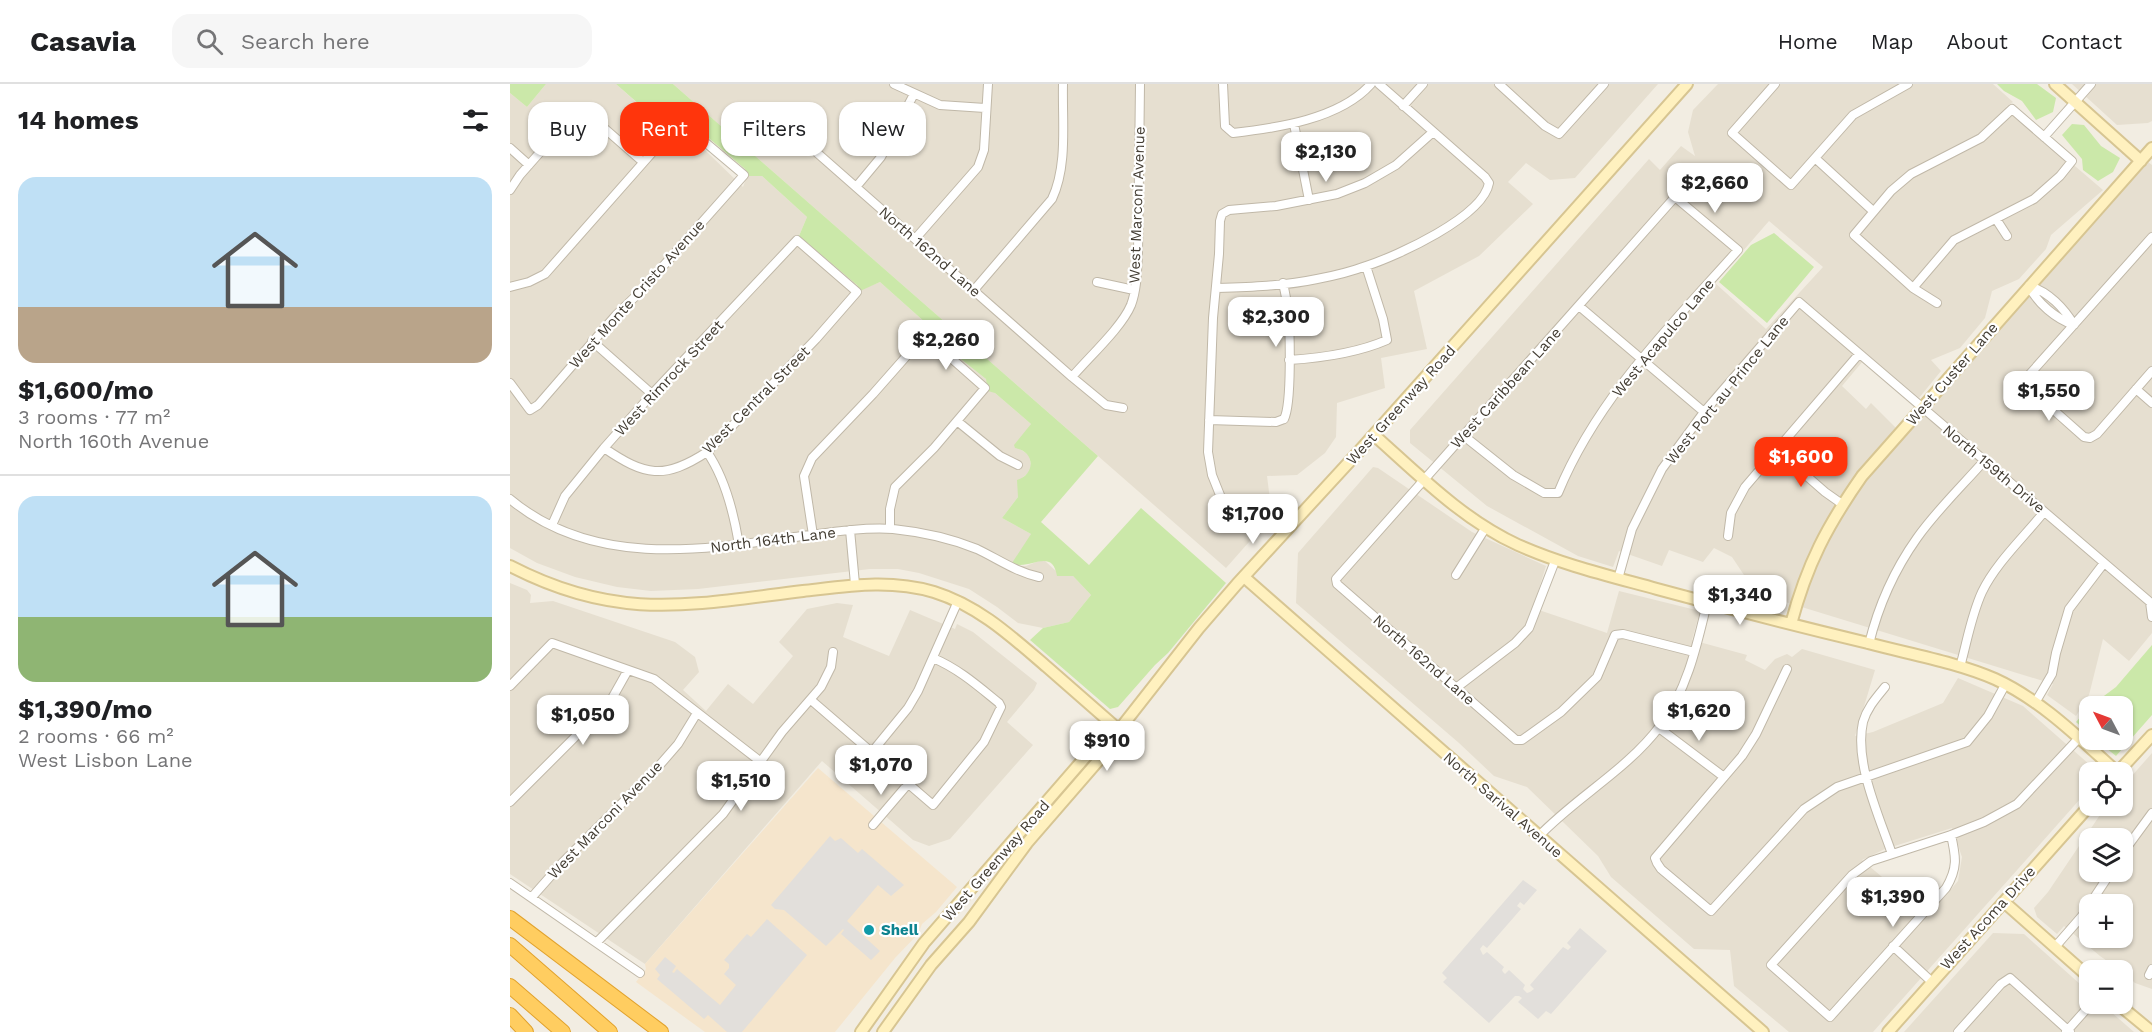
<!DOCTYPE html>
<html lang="en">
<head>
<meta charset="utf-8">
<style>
	:root { --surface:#fff; --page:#f6f6f6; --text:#202124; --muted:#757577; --line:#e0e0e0; --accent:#ff350c }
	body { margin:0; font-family:"Work Sans",sans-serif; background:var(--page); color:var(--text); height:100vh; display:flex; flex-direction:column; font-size:22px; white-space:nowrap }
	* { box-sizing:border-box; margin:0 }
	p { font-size:20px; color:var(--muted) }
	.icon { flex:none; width:33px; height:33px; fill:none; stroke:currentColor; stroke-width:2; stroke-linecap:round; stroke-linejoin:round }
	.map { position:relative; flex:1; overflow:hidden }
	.side { display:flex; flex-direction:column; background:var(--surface); width:510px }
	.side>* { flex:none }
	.top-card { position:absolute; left:18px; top:18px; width:570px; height:54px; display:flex; gap:12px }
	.needle { width:39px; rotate:311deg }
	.fabs { position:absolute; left:1569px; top:612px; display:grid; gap:12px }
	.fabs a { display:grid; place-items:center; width:54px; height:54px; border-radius:12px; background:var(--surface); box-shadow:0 2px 4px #0004; font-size:30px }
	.price { position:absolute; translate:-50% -51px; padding:0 14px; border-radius:12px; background:#fff; color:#222; font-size:20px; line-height:39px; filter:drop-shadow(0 2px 3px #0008) }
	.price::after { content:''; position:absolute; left:50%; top:36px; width:18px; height:14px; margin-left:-9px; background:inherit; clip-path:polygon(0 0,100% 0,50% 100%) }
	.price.on { background:var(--accent); color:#fff }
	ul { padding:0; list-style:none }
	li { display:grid; align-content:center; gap:12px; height:318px; padding:0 18px }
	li+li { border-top:2px solid var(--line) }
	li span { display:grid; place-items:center; height:186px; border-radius:18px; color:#555 }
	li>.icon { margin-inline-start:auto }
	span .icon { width:108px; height:108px; fill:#fffc; stroke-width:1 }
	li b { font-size:26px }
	h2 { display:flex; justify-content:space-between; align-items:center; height:72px; padding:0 18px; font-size:26px }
	.tag { padding:0 21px; border-radius:18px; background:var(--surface); box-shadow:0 2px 4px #0004; font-size:21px; line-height:54px }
	.tag.on { background:var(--accent); color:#fff }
	header { display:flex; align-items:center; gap:36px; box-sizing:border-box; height:84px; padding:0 30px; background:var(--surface); border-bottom:2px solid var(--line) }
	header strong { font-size:28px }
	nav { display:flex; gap:33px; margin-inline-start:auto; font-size:21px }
	.search { width:420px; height:54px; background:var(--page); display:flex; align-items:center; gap:15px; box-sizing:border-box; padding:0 21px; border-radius:18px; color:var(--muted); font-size:22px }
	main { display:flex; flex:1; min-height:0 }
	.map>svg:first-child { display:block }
	.residential { fill:#e6dfd0; fill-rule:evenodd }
	.commercial { fill:#f5e5cc }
	.green { fill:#cbe8a9 }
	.parking { fill:#e2dfdb }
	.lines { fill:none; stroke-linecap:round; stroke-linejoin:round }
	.street-casing { stroke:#c0b8a8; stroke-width:10 }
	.secondary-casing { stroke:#d7c592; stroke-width:14 }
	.highway-casing { stroke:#e1a22d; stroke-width:16 }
	.street { stroke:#fff; stroke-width:8 }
	.secondary { stroke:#fff1bf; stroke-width:10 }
	.highway { stroke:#ffcd60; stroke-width:14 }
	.culture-dot { fill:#0f9aa8; stroke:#fff; stroke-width:2 }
	.labels { text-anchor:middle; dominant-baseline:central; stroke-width:4.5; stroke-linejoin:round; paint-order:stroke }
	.street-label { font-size:15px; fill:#433d33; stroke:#fff }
	.culture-label { font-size:15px; font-weight:bold; fill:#0d838f; stroke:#fff; text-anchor:start }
</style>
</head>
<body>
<header>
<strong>Casavia</strong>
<div class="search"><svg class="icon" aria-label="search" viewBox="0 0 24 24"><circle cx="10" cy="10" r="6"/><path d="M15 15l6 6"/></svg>Search here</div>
<nav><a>Home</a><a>Map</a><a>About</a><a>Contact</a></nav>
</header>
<main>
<section class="side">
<h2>14 homes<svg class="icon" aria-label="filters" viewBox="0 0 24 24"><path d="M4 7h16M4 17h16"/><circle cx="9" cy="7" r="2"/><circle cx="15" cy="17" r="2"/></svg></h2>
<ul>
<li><span style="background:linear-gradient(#bfe0f5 70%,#b9a48a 0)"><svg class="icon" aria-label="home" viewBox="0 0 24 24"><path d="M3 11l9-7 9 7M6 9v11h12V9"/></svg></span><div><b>$1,600/mo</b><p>3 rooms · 77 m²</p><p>North 160th Avenue</p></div></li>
<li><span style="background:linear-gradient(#bfe0f5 65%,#8fb573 0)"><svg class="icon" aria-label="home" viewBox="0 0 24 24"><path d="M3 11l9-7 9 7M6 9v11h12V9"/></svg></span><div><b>$1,390/mo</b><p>2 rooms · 66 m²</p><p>West Lisbon Lane</p></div></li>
</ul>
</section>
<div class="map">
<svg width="1642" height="948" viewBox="0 0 1642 948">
	<rect width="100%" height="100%" fill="#f2ede2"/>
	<path class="residential" d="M36 0H106L155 44 163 35 233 103 237 92H252L297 133 289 152 344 198 350 206 370 198 417 240 428 256 476 295 485 309 521 340 508 364 519 371 521 382 520 387 511 395 508 413 492 434 521 450 509 482H516L531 476 535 477 546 487 563 492 581 511 559 538 533 544 508 539 487 523 459 505 409 489 388 485H360L188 505 141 507 107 503 65 493 27 479 0 464V9L17 23Z
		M163 0H1148L1065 94 1040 96 1016 79 998 98 1023 120 969 172 904 207 917 265 871 274 875 304 827 319 826 353 815 369 787 391 757 392 762 432 716 484Z
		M1208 0H1483L1503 18 1496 23 1593 106 1541 151 1536 165 1509 195 1482 207 1475 234 1450 264 1421 276 1431 287 1409 314 1358 271 1332 302 1356 325 1361 319 1395 353 1638 78 1642 81V549L1619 577 1593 555 1579 611 1566 632 1537 611 1543 600 1246 509 1222 473 1204 464 1193 478 1159 466 1152 482 1109 467 1103 483 1068 472 977 422 900 359V346L1139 75 1150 86 1171 62 1185 72 1178 48 1183 26ZM1259 137 1313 183 1256 245 1205 199Z
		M1562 0H1642V37L1638 39 1607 41Z
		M863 383 868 384 962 448 1036 482 1023 524 1097 549 1109 507 1190 527 1182 556 1237 571 1235 576 1255 586 1265 575 1277 570 1282 573 1292 565 1365 586 1345 652 1363 648 1433 619 1448 594 1513 622 1588 688H1580L1579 705 1363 948H1279L1224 902 1220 866 1184 865 1101 793 1088 772 1017 703 984 692 949 659 786 519 788 469ZM1442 744 1452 773 1448 797 1418 832 1352 776 1375 765Z
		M0 499 17 506 21 511 20 519 43 517 165 558 185 573 189 588 173 606 196 627 218 600 243 620 283 572 269 558 297 525 327 519 343 521 333 553 379 572 400 526 445 545 447 540 463 548 527 599 524 606 497 638 523 661 440 755 419 762 403 756 312 677 135 880 0 790Z
		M1642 669V905L1625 899 1612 886H1610L1590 872 1554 842 1547 850 1527 833 1524 824 1538 808 1596 722H1612L1613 702ZM1580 754H1612V788H1580ZM1580 820H1612V854H1580Z
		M1483 849 1514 850 1579 908 1580 920H1592L1624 948H1394Z"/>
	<path class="commercial" d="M308 684 447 803 426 828 412 840 408 850 385 874 325 948H195L126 898 136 885 135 880Z"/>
	<path class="green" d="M0 0H36L17 23 0 9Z
		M106 0H163L588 372 531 438 579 481 631 424 716 499 658 569 645 581 608 623 600 625 520 556 533 544 559 538 581 511 563 492H547C542 462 518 488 502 479L521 450 492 434 508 413 507 396C526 390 525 367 505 364L504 361 521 340 485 309 478 307 476 295 432 260 423 250 416 248 417 240 370 198 350 207 347 201 289 152 297 133 252 92H237L235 85 174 33H165L156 44Z
		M1487 0H1527L1546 14 1543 28 1526 36 1512 17 1494 7Z
		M1562 40 1574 41 1591 62 1610 74 1603 88 1588 97 1573 86 1572 75 1552 51Z
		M1264 149 1304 183 1257 239 1209 198 1241 161Z
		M1642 561V631L1606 672 1586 656H1612V622H1580L1579 650 1566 638 1579 623 1606 603Z"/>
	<path class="parking" d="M320 752 325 757 331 754 348 769 352 765 394 801 381 812 368 801 337 837 370 867 361 876 331 850 334 846 333 845 316 862 274 826 265 825 261 821Z
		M1013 796 1027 806 1014 821 1010 818 1007 822 1011 825 977 864 973 861 970 865 973 871 977 868 994 883 992 886 993 888 995 890 999 886 1015 901 1013 905 1017 909 1020 908 1024 905 1020 901 1053 863 1058 866 1061 863 1057 859 1070 844 1097 867 1041 930 1036 927 1028 935 1008 918 1012 914 1009 912H1005L979 939 933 898 937 894 932 889Z
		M257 835 297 871 232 948H217L198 931 194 935 147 895 150 891 145 885 155 873 166 882 162 888 164 889 167 885 210 921 226 901 214 890 219 884V880L214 876 237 850 241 853Z"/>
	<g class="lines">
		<defs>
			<path id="street" d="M384 0 430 21 475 24
				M713 0 715 42 723 49C767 44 830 35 861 0
				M989 0 1035 42 1049 50 1094 0
				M1265 0 1222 49 1281 101 1343 31 1398 0
				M893 22 913 0
				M784 40 799 116
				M294 44 297 56 305 67 562 293 596 321 613 324
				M1534 53 1581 0
				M0 64 19 81
				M1305 74 1363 127
				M346 103 371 73 404 10
				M0 106 10 91 70 23 133 78
				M1486 135 1497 152
				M1642 153 1519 291 1517 298 1520 305 1574 353 1580 354 1587 350 1642 287
				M405 155 468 83 474 66 478 0
				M587 198 624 206
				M773 199C775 208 777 218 778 227 780 246 782 320 774 335
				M1519 202C1538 207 1555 225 1564 241
				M1519 202C1527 219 1546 235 1564 241
				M0 203 19 198 35 190 170 37 234 91 131 207 106 231 28 321 20 326 0 299
				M706 204C739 203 774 202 807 195 823 192 840 188 856 182 887 172 973 133 979 99L975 93 869 0
				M1403 204 1444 156 1524 115 1550 92 1562 77 1502 25 1471 54 1401 90 1381 107 1344 151 1403 204 1427 219
				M464 206 542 115C558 81 552 37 553 0
				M1069 222 1194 328
				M82 257 142 310
				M779 276C811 274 847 269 877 256L873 235 856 182
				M562 293C579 273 612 243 621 221 627 205 627 187 628 170L630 0
				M1626 305 1642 319
				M699 336 766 338 774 335
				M447 337 490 372 508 381
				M954 352 1003 391 1034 409H1048C1087 314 1161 241 1228 166L1165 113 826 495 827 500 1006 656H1012L1051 628 1087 593 1105 551 1113 550 1184 568
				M1267 366 1315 408 1332 420
				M197 368C215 394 224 430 229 461
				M0 415C81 483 188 467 284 453 316 449 350 443 383 445 412 448 440 454 467 465 488 475 506 488 529 493
				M712 416 702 391 698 368 703 234 709 170 710 137 712 130 719 126 766 122 827 110 855 99 886 81 923 48
				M42 441 55 412 94 364 142 310 287 156 347 208 306 255 197 368C154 396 135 392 94 364
				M340 446 345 500
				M303 451 294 392 302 374 363 310 415 251 475 304 424 364 385 403 380 425V445
				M1218 452 1221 429 1235 403 1349 270
				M946 491 976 443
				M1108 495 1122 445 1152 385 1194 328 1289 218 1640 518 1642 533
				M1359 560C1368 523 1385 485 1407 454 1426 427 1452 402 1474 377
				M1450 583C1457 558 1461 532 1472 508 1486 479 1514 453 1534 428
				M1277 585 1246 650 1232 672 1145 774 1147 779 1151 785 1201 827 1294 725 1327 703 1457 658 1478 632 1495 601
				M0 602 42 559 144 595 251 678
				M1375 603C1366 614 1357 624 1353 638 1344 678 1369 732 1382 770
				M946 604 1005 559 1019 544 1045 477
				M301 616 423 721 474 658 491 623 489 619C468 602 449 585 423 574
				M1525 619 1542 590 1546 569 1559 525 1594 479
				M1149 644 1214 693
				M362 668 398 624 408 607 448 517
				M0 718 100 618 118 586
				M363 741 398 700
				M1441 751C1446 773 1448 784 1436 804L1320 933 1261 881 1342 791 1361 777 1441 751 1474 738 1507 720 1569 654
				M1028 753C1066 713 1117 686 1150 642 1177 607 1187 561 1197 519
				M1612 770 1642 729
				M0 799 130 889
				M22 813 53 778 148 683 168 660 187 629
				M87 858 213 730 272 648 311 603 321 583 323 568
				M1383 862 1422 898
				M1545 863 1572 832 1601 788
				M1639 891 1642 885
				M1448 948 1491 900 1500 894 1560 948
				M1556 948 1581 920"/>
			<path id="secondary" d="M1545 0 1631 77
				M864 351C909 391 953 436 1008 461 1053 481 1100 492 1147 505 1217 524 1287 542 1358 559 1399 570 1446 578 1485 595 1531 616 1569 654 1607 688
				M0 482C108 538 178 521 293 507 338 502 379 495 424 508 469 522 502 553 537 583 561 604 585 625 609 646
				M734 493 1253 948
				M1281 540C1297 480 1317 442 1352 392L1642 64
				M1608 688 1642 651
				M1494 818 1580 894
				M1608 920 1642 948
				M351 948 414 859 591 655 609 646
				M373 948 421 881 459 838 517 759 601 662 609 646 689 544 727 500 852 364 1177 0
				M1378 948 1580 721"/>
			<path id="highway" d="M0 834 151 948
				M0 861 100 948
				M0 902 53 948
				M0 931 16 948"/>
		</defs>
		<use href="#street" class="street-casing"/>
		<use href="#secondary" class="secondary-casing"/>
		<use href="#highway" class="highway-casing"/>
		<use href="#street" class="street"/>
		<use href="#secondary" class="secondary"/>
		<use href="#highway" class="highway"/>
	</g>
	<circle class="culture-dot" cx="359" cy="846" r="6"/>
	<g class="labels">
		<g class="street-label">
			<text transform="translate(627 121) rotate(-88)">West Marconi Avenue</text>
			<text transform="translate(420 168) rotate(41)">North 162nd Lane</text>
			<text transform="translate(127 210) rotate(-48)">West Monte Cristo Avenue</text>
			<text transform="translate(1153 254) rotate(-50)">West Acapulco Lane</text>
			<text transform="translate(1442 290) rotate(-49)">West Custer Lane</text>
			<text transform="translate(159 294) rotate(-47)">West Rimrock Street</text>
			<text transform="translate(996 304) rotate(-48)">West Caribbean Lane</text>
			<text transform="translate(1217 306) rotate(-51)">West Port au Prince Lane</text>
			<text transform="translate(246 316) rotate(-45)">West Central Street</text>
			<text transform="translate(891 321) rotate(-48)">West Greenway Road</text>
			<text transform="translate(1484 385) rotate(40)">North 159th Drive</text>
			<text transform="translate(263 456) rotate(-7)">North 164th Lane</text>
			<text transform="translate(914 576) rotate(41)">North 162nd Lane</text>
			<text transform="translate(993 721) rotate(41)">North Sarival Avenue</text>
			<text transform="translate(95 736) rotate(-46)">West Marconi Avenue</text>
			<text transform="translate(486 777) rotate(-49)">West Greenway Road</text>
			<text transform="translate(1478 834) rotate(-48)">West Acoma Drive</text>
		</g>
		<g class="culture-label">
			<text x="371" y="846">Shell</text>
		</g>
	</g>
</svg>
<div class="fabs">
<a><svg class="needle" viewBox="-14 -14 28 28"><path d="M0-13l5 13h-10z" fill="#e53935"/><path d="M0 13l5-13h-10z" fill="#757577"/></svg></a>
<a><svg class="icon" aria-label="locate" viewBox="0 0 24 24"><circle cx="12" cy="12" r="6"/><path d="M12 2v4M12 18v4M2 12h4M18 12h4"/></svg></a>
<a><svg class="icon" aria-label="layers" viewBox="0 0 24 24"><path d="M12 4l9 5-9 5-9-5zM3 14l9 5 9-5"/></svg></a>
<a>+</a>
<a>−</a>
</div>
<b class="price" style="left:816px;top:99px">$2,130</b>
<b class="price" style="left:1205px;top:130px">$2,660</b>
<b class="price" style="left:766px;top:264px">$2,300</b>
<b class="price" style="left:436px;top:287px">$2,260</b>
<b class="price" style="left:1539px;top:338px">$1,550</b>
<b class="price on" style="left:1291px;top:404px">$1,600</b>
<b class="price" style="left:743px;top:461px">$1,700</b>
<b class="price" style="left:1230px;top:542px">$1,340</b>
<b class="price" style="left:1189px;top:658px">$1,620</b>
<b class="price" style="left:73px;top:662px">$1,050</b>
<b class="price" style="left:597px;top:688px">$910</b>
<b class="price" style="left:371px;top:712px">$1,070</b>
<b class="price" style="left:231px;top:728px">$1,510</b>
<b class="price" style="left:1383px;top:844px">$1,390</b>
<div class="top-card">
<a class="tag">Buy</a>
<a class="tag on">Rent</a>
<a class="tag">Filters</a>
<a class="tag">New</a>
</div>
</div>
</main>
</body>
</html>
